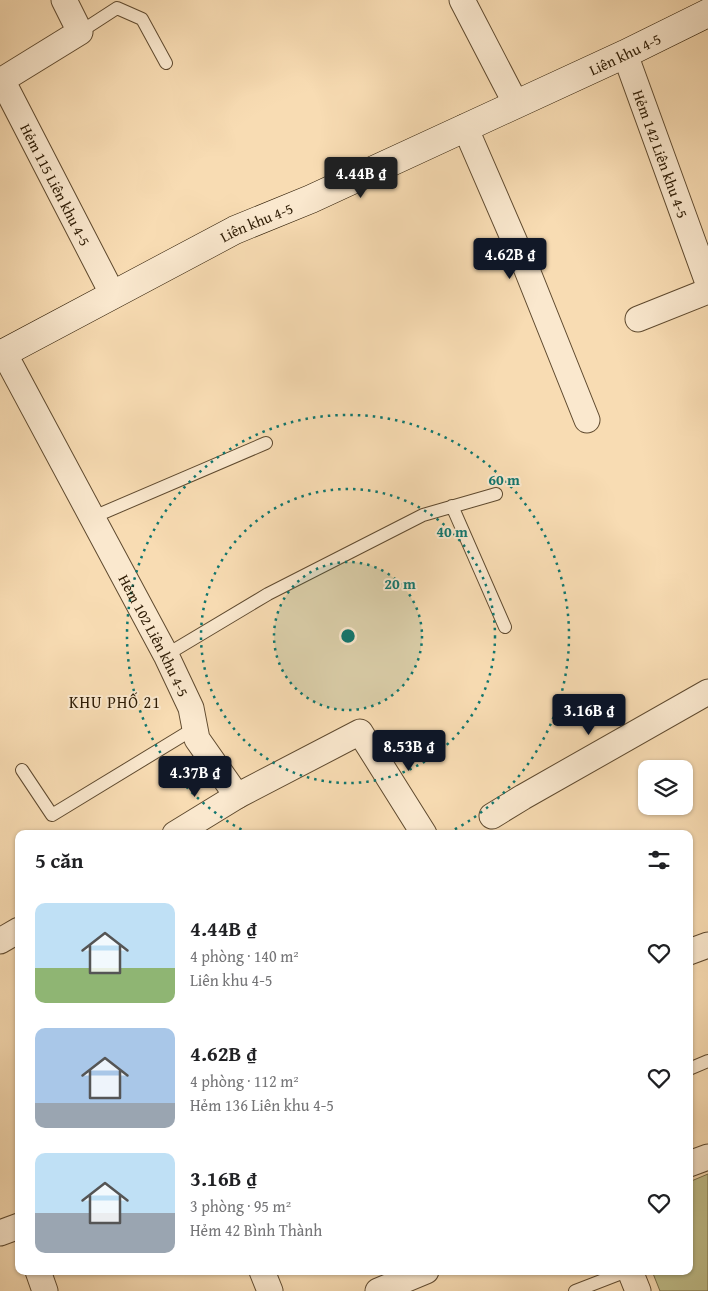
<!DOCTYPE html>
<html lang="vi">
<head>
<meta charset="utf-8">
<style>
	:root { --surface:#fff; --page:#f2f2f2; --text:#202124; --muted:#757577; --accent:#111827 }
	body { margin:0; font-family:"Gentium Book Plus",serif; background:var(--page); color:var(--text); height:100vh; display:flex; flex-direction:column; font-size:19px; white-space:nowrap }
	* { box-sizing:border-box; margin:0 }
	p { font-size:16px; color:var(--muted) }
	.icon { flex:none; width:28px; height:28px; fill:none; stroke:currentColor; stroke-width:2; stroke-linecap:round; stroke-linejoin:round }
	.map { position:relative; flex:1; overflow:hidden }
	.sheet { position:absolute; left:15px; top:830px; width:678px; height:445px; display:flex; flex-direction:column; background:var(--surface); border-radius:10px; box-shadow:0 1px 4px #0004 }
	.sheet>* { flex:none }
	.fabs { position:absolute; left:638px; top:760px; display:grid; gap:10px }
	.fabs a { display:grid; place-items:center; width:55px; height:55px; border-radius:10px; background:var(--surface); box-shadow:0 1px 4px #0004; font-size:25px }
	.price { position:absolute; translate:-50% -42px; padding:0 11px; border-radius:5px; background:var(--accent); color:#fff; font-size:16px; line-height:32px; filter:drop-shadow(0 1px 2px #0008) }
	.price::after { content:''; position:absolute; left:50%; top:30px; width:15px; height:11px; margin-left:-8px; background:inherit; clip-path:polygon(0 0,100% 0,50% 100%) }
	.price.active { background:#222; color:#fff }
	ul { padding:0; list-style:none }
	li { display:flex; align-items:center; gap:15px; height:125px; padding:0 20px }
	li span { display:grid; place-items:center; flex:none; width:140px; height:100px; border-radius:10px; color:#555 }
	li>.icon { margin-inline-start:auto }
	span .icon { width:60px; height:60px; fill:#fffc; stroke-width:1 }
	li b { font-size:21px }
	h2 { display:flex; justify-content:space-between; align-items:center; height:60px; padding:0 20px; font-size:21px }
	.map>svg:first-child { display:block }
	.green { fill:#c0bf8b; stroke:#766c47 }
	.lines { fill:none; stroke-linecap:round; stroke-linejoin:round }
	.lane-casing { stroke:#5f4a2f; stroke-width:14 }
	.street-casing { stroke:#5f4a2f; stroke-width:27 }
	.secondary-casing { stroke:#2c1a03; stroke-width:29 }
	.lane { stroke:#fae8ce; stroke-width:12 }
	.street { stroke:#fae8ce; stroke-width:25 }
	.secondary { stroke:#fae8ce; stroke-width:28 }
	.ring { fill:none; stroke:#0f766e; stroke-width:2.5; stroke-dasharray:2.5 5 }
	.labels { text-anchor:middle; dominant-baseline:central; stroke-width:4; stroke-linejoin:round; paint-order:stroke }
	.street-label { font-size:15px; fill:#2c1a03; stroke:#fae8ce }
	.neighbourhood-label { font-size:16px; letter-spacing:1px; fill:#2c1a03; stroke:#fae8ce }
	.centre { fill:#0f766e; stroke:#fae8ce; stroke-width:2.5 }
	.ring-label { font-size:15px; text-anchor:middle; font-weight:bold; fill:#0f766e; stroke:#fae8ce; stroke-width:4; stroke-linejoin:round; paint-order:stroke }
</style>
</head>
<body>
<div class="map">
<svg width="708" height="1291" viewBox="0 0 708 1291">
	<rect width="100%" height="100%" fill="#f8dcb3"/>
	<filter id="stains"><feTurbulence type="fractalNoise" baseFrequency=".004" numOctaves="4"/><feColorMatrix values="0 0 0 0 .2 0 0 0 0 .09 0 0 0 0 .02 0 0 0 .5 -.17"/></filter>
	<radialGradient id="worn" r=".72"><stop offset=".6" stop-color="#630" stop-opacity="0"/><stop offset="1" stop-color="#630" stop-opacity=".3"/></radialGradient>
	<path class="green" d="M708 1174V1291H660L652 1271H689V1182Z"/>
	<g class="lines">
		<defs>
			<path id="lane" d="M80 32 117 8 142 19 166 63
				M452 506 505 627
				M91 518 266 443
				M166 655 268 594 423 515 496 494
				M22 770 52 815 195 728
				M689 1069 708 1061
				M575 1291 627 1271"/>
			<g id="street">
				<path id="s1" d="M64 0 80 32 2 80 113 295"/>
				<path d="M462 0 516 104"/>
				<path id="s2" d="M625 54 708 283"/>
				<path d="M465 127 527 270 587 420"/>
				<path d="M638 319 708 291"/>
				<path id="s3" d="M4 353 166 655 191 708 197 739 237 796 360 732 424 834"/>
				<path d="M492 816 523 797 708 692"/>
				<path d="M175 834 237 796"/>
				<path d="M0 941 19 930"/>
				<path d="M689 952 708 945"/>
				<path d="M689 1164 708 1157"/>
				<path d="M0 1233 19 1226"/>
				<path d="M38 1271 45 1291"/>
				<path d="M262 1271 270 1291"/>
				<path d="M630 1271 638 1291"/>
				<path d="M378 1291 426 1271"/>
			</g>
			<g id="secondary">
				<path id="s4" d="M0 355 235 230 311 199 625 54 708 13"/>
			</g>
		</defs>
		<use href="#lane" class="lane-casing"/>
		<use href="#street" class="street-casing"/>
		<use href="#secondary" class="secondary-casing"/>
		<use href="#lane" class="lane"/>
		<use href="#street" class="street"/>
		<use href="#secondary" class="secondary"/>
	</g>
	<circle cx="348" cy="636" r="74" fill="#0f766e" fill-opacity=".12"/>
	<g class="ring">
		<circle cx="348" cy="636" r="74"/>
		<circle cx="348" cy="636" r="147"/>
		<path d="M248 833A221 221 0 1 1 448 833"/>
	</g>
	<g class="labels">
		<g class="street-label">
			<text stroke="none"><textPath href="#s4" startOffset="694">Liên khu 4-5</textPath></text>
			<text stroke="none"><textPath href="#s2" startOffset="106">Hẻm 142 Liên khu 4-5</textPath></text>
			<text stroke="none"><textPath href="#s1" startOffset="245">Hẻm 115 Liên khu 4-5</textPath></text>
			<text stroke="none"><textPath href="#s4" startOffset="289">Liên khu 4-5</textPath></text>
			<text stroke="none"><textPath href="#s3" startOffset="320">Hẻm 102 Liên khu 4-5</textPath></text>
		</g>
		<g class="neighbourhood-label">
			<text x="115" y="702">KHU PHỐ 21</text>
		</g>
	</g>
	<circle cx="348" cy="636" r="8" class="centre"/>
	<g class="ring-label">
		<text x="504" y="485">60 m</text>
		<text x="452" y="537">40 m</text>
		<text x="400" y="589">20 m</text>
	</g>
	<rect width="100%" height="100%" filter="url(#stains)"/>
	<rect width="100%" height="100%" fill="url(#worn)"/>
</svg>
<div class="fabs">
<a><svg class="icon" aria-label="layers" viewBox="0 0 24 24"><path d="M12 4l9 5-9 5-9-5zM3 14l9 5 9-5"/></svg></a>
</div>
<b class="price active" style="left:361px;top:199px">4.44B ₫</b>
<b class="price" style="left:510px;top:280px">4.62B ₫</b>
<b class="price" style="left:589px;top:736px">3.16B ₫</b>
<b class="price" style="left:409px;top:772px">8.53B ₫</b>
<b class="price" style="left:195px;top:798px">4.37B ₫</b>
<section class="sheet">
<h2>5 căn<svg class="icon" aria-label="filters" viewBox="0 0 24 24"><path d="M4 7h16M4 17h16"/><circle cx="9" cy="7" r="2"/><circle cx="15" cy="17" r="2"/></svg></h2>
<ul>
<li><span style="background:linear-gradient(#bfe0f5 65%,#8fb573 0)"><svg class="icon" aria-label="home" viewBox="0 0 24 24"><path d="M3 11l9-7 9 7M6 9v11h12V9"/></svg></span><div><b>4.44B ₫</b><p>4 phòng · 140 m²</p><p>Liên khu 4-5</p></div><svg class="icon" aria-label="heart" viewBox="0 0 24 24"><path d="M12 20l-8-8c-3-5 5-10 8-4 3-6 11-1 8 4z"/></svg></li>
<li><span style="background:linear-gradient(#a9c7e8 75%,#9aa5b1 0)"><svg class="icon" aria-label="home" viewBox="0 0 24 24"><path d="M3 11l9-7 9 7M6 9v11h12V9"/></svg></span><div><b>4.62B ₫</b><p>4 phòng · 112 m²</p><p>Hẻm 136 Liên khu 4-5</p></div><svg class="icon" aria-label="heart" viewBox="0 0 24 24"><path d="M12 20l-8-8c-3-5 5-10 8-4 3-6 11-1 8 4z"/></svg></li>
<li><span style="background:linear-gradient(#bfe0f5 60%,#9aa5b1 0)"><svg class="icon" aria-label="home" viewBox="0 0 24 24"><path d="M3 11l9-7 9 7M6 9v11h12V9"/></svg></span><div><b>3.16B ₫</b><p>3 phòng · 95 m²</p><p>Hẻm 42 Bình Thành</p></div><svg class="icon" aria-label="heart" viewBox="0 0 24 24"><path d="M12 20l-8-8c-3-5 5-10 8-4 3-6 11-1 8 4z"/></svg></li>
</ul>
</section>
</div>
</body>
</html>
